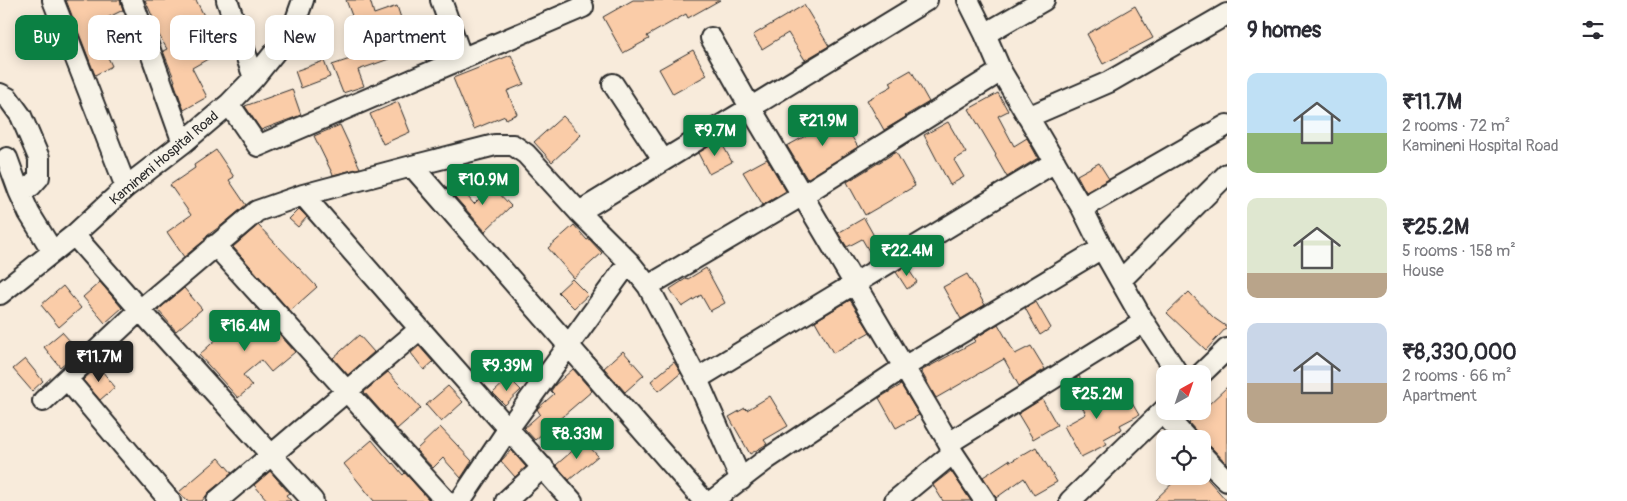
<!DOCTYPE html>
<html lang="en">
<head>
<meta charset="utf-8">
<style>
	:root { --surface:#fff; --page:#f2f2f3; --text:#2b2b33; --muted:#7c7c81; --accent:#0b8043 }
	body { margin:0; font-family:Pangolin,sans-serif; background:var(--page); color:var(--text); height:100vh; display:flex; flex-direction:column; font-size:19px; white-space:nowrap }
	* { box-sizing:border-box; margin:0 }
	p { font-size:16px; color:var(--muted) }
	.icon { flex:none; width:28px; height:28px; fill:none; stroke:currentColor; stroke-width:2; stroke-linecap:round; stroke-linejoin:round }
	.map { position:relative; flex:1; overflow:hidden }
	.side { display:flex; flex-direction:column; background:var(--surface); width:400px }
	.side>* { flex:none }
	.banner { position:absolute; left:15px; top:15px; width:475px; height:45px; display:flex; gap:10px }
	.needle { width:32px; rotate:40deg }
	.buttons { position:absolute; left:1156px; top:365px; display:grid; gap:10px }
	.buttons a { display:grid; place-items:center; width:55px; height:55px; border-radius:10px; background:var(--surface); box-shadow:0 2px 12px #0003; font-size:25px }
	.price { position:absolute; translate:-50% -42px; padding:0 11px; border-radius:5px; background:var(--accent); color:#fff; font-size:16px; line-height:32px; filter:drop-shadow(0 1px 2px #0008) }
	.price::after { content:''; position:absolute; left:50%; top:30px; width:15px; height:11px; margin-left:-8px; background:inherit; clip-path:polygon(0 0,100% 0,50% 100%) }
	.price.current { background:#222; color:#fff }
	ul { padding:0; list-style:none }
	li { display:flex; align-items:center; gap:15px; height:125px; padding:0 20px }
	li span { display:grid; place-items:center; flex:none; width:140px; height:100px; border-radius:10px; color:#555 }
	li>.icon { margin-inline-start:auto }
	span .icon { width:60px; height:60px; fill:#fffc; stroke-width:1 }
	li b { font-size:21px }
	h2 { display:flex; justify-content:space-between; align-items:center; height:60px; padding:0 20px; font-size:21px }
	.tag { padding:0 18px; border-radius:10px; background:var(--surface); box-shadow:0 2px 12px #0003; font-size:18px; line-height:45px }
	.tag.current { background:var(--accent); color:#fff }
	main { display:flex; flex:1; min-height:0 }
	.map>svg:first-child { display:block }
	.building { fill:#facca8; stroke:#2b2b2b }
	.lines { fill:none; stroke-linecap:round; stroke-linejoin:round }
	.minor-casing { stroke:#2b2b2b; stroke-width:24 }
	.minor { stroke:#f7f3e8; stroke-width:20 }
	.labels { text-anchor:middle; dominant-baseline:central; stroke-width:4; stroke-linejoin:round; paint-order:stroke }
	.street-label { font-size:14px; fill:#2b2b2b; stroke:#f7f3e8 }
</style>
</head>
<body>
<main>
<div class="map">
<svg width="1227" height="501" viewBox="0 0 1227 501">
	<rect width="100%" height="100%" fill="#f8ebdb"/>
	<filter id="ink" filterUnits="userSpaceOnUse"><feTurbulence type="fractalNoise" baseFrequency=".02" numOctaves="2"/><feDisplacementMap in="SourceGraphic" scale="10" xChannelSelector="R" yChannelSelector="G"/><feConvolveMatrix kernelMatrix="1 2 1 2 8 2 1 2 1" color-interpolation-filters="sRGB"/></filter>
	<g filter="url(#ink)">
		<path class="building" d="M66 0H120L123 10 99 22 101 26 98 28 109 47 104 49 112 66 95 75Z
			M145 0H196L222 51 192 68 207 97 184 110 174 82 175 81 163 51 167 49 156 30 158 29Z
			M346 0H370L374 14 397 6 404 27 381 35 389 59 358 70 364 86 343 93 332 65 362 55 353 30 357 29Z
			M633 0H720L688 18 686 14 647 36 649 39 623 53 603 17Z
			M804 5 829 46 805 60 788 33 762 49 753 35Z
			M1135 6 1153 38 1103 64 1087 34Z
			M436 21 447 52 429 60 417 28Z
			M693 50 707 75 673 94 659 69Z
			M511 55 524 84 507 91 517 114 506 119 505 116 474 129 453 78Z
			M324 61 330 77 301 88 295 71Z
			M911 70 929 102 905 116 906 117 884 130 867 100 892 86 890 82Z
			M292 89 301 115 261 130 245 106Z
			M998 93 1008 111 998 116 1014 146 1027 138 1038 158 1007 177 995 156 996 155 969 109Z
			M398 102 410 132 383 144 370 114Z
			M563 116 581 135 552 162 534 142Z
			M840 117 858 147 807 179 787 146Z
			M948 122 966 153 954 160 964 177 950 185 924 135Z
			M340 125 360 168 333 175 314 136Z
			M720 140 732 162 709 174 698 153Z
			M216 150 234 177 229 180 246 205 222 225 204 238 205 240 184 257 167 232 191 215 170 185 195 168 194 165Z
			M896 152 915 186 865 215 847 182Z
			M767 159 786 191 763 205 743 172Z
			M1099 163 1109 179 1086 192 1077 175Z
			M455 182 474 204 492 186 511 206 485 231 448 189Z
			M299 209 307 217 298 227 289 219Z
			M864 218 883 252 873 258 862 239 847 247 838 233Z
			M258 225 317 287 290 311 233 247Z
			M574 225 587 240 589 239 602 253 574 278 548 248Z
			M906 266 917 282 907 289 896 272Z
			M706 268 725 303 710 311 701 295 682 307 670 289 687 278 688 279Z
			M967 274 985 305 961 319 943 287Z
			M572 279 588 295 574 308 558 292Z
			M100 282 122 308 105 323 83 297Z
			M63 286 81 308 59 327 41 305Z
			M184 288 202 309 176 331 158 310Z
			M1189 292 1214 318 1227 327 1206 350 1167 313Z
			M850 300 870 332 833 353 815 321Z
			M1036 302 1051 328 1040 335 1025 308Z
			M244 314 255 326 265 318 295 352 271 372 261 360 243 375 252 386 238 398 199 355Z
			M998 324 1015 354 1031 346 1045 369 1019 386 1004 359 936 398 921 371 976 341 974 339Z
			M62 332 79 351 60 367 44 347Z
			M359 335 374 352 348 375 333 358Z
			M419 346 433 362 424 370 411 353Z
			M623 351 644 375 625 392 604 368Z
			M25 359 43 381 32 391 13 369Z
			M674 362 681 373 659 391 651 381Z
			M98 366 115 387 100 400 83 380Z
			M573 369 592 391 535 440 524 428 540 414 537 409 554 394 551 391 555 385Z
			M388 372 421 408 397 429 364 392Z
			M1079 376 1097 408 1126 393 1139 415 1120 425 1122 429 1104 439 1107 444 1081 457 1064 426 1086 414 1069 383Z
			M509 378 521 390 505 405 493 393Z
			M901 385 919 415 896 428 879 398Z
			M448 386 463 402 441 422 426 405Z
			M1227 387V464L1211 447 1202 443V439H1199L1196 431 1189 423Z
			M770 396 788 426 764 440 767 444 750 454 729 417 745 408 747 410Z
			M1042 399 1057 425 1033 439 1018 414Z
			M440 427 472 461 461 478 443 458 433 468 416 450Z
			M372 440 392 464 393 463 403 475 405 473 430 501H374L344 464Z
			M584 441 598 456 569 480 556 465Z
			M1036 447 1057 482 1034 495 1024 478 996 498 983 477 1009 460 1010 462Z
			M511 450 526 467 515 477 501 461Z
			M219 458 232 473 209 492 202 501H187L179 492Z
			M270 471 289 493 286 495 291 501H268L254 485Z
			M951 471 971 501H943L933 485Z
			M1202 473 1227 501H1154L1180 476H1202Z"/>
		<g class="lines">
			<defs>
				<path id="minor" d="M53 0 126 187
					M132 0 183 143
					M227 0 254 78
					M441 0 462 59
					M968 0 985 34 1001 71 1082 208 1102 248 1144 322 1178 374
					M985 34 1044 0
					M711 38 750 107 949 443 953 453 985 501
					M613 84 663 160
					M0 94 8 98 21 116 39 158V177L31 186 19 191
					M229 104 258 146 583 7
					M1028 117 1109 82 1227 14
					M7 158 19 191 29 213 53 252
					M412 166 704 501
					M303 195 420 329 572 501
					M1082 208 1227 125
					M579 212 927 0
					M74 235 140 310 313 501
					M215 245 446 501
					M1121 280 1227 174
					M648 286 803 195 1001 71
					M0 294 74 235 126 187 183 143 229 104 254 78 292 31 303 0
					M1201 374 1227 349
					M67 379 170 501
					M697 379 1055 162
					M43 401 140 310 257 211 303 195 412 166 495 145H513L526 154 579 212 629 262 648 286 697 379 741 480
					M1162 412 1187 439
					M949 443 1144 322
					M1202 455 1227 481
					M217 501 420 329
					M460 501 509 428 629 262
					M506 501 543 467
					M712 501 767 459 904 367 1102 248
					M895 501 953 453
					M1070 501 1165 409"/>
			</defs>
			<use href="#minor" class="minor-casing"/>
			<use href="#minor" class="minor"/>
		</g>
	</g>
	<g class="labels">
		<g class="street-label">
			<text transform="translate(164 158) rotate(-40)">Kamineni Hospital Road</text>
		</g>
	</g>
</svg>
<div class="buttons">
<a><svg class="needle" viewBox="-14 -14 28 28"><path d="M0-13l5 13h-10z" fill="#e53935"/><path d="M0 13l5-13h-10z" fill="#7c7c81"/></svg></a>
<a><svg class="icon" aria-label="locate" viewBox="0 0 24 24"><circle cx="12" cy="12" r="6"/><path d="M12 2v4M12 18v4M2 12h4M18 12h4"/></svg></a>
</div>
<b class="price" style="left:823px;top:147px">₹21.9M</b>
<b class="price" style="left:715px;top:157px">₹9.7M</b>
<b class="price" style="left:483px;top:206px">₹10.9M</b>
<b class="price" style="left:907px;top:277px">₹22.4M</b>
<b class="price" style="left:245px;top:352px">₹16.4M</b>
<b class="price current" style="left:99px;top:383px">₹11.7M</b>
<b class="price" style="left:507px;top:392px">₹9.39M</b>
<b class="price" style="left:1097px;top:420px">₹25.2M</b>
<b class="price" style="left:577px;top:460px">₹8.33M</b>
<div class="banner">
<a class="tag current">Buy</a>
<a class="tag">Rent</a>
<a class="tag">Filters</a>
<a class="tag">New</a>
<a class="tag">Apartment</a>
</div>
</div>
<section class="side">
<h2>9 homes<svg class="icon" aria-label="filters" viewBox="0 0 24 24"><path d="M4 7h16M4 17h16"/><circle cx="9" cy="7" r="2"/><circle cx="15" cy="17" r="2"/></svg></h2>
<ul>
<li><span style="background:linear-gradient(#bfe0f5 60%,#8fb573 0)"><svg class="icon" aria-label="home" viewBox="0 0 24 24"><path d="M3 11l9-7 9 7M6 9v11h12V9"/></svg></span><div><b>₹11.7M</b><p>2 rooms · 72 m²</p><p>Kamineni Hospital Road</p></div></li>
<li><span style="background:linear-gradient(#dfe7d0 75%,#b9a48a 0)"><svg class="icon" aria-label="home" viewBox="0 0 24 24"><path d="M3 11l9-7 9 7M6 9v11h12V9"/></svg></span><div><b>₹25.2M</b><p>5 rooms · 158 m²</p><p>House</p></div></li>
<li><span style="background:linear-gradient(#c9d6e8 60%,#b9a48a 0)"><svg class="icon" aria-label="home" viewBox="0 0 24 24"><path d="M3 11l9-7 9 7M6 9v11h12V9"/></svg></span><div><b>₹8,330,000</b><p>2 rooms · 66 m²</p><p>Apartment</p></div></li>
</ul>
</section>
</main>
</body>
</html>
